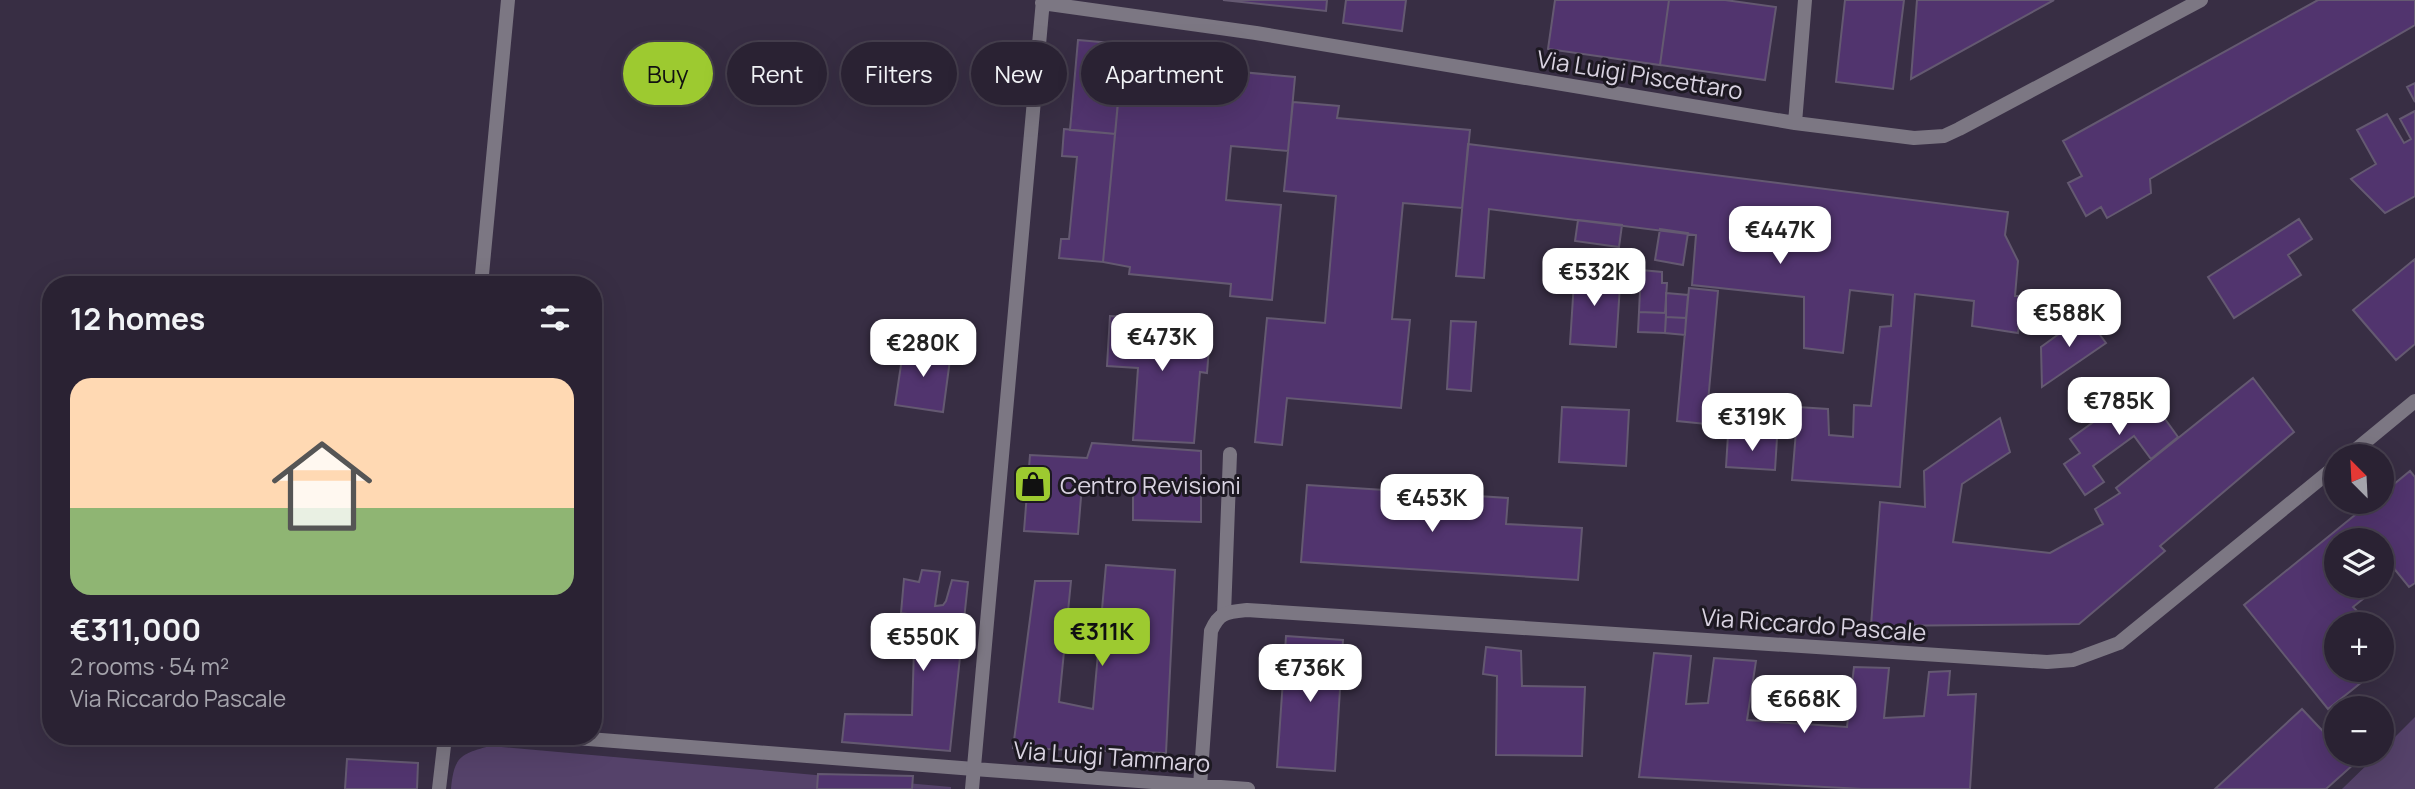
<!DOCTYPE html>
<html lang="en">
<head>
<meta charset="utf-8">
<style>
	:root { --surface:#2a2233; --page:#322a3b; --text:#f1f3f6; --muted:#a5a4ac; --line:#463f4e; --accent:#9dca30 }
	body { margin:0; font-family:Manrope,sans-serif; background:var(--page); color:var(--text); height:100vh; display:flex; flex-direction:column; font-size:26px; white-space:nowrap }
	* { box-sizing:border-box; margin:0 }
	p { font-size:23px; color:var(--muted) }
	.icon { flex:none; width:38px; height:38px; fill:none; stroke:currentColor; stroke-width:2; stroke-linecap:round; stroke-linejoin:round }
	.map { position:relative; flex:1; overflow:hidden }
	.panel { position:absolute; left:42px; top:276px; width:560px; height:469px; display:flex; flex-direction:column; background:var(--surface); border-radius:28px; box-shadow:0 7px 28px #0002,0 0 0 2px var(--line) }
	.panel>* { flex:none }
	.banner { position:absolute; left:623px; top:42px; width:665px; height:63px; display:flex; gap:14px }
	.needle { width:46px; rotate:336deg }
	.fabs { position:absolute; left:2324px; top:444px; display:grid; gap:14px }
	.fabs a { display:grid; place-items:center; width:70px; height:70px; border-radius:50%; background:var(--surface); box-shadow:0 7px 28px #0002,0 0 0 2px var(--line); font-size:35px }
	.price { position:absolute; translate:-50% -60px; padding:0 16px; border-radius:14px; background:#fff; color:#222; font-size:23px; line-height:46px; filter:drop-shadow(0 2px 4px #0008) }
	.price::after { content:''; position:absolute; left:50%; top:42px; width:21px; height:16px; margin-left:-10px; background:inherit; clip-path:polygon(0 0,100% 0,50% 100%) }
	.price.selected { background:var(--accent); color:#111 }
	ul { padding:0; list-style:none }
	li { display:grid; align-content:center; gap:14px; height:371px; padding:0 28px }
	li+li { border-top:2px solid var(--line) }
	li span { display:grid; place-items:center; height:217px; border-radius:21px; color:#555 }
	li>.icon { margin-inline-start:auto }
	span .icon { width:126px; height:126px; fill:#fffc; stroke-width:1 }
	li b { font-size:30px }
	h2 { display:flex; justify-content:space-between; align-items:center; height:84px; padding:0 28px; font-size:30px }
	.pill { padding:0 24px; border-radius:32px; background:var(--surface); box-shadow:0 7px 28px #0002,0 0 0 2px var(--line); font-size:24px; line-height:63px }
	.pill.selected { background:var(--accent); color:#111 }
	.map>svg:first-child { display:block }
	.green { fill:#55426a }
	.building { fill:#51346e; stroke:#645971; stroke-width:2 }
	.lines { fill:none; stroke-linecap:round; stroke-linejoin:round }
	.service { stroke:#7c7783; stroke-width:14 }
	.minor { stroke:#7c7783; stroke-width:14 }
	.labels { text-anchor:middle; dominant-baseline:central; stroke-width:6; stroke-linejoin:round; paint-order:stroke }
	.street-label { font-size:24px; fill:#d9d3e1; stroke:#1d1922 }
	.poi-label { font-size:24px; fill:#d9d3e1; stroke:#1d1922; text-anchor:start }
</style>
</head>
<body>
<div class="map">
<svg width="2415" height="789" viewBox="0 0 2415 789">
	<rect width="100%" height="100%" fill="#382e44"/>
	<path class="green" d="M2415 717V789H2342L2378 754H2382V750Z
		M490 746 951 787V789H451C454 757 460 754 490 746Z"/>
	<path class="building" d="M1223 0H1327L1326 11Z
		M1346 0H1406L1402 31 1343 23Z
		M1555 0H1669L1660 65 1548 49Z
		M1669 0H1725L1776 7 1765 80 1660 65Z
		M1845 0H1904L1893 89 1836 82Z
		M1917 0H2054L1911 79Z
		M2318 0H2415V25L2150 179 2151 193 2107 218 2101 207 2086 216 2068 183 2082 176 2063 141Z
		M1078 40 1123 44 1115 134 1070 130Z
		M1122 61 1295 77 1288 151 1231 146 1226 200 1281 205 1272 300 1230 296 1231 284 1129 274 1130 267 1103 262Z
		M2415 83V102L2407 87Z
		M1293 102 1339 106 1337 118 1470 130 1462 208 1403 203 1392 319 1410 320 1401 408 1287 398 1282 445 1255 442 1267 318 1325 323 1336 196 1284 191Z
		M2415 111V196L2385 213 2351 179 2376 164 2357 130 2387 114 2404 143 2411 139 2400 119Z
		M1064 129 1115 134 1103 262 1059 258 1061 239H1069L1077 157 1062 156Z
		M1468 144 2008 212 2005 235 2018 261 2015 296H2022L2018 333 1972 326 1974 301 1915 294 1900 487 1792 480 1798 407 1828 409 1829 435 1853 437 1854 405 1871 406 1880 327 1891 326 1893 295 1850 290 1843 353 1804 348V297L1692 285 1696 235 1489 209 1484 278 1456 276Z
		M2299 219 2312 239 2288 255 2301 275 2234 318 2208 277Z
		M1578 220 1622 225 1619 247 1575 241Z
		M1660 229 1688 233 1683 265 1655 260Z
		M2415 259V344L2396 360 2353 310Z
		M1575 266 1609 268 1608 285H1620L1616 347 1570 344Z
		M1641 270 1662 272V283H1667L1665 313 1639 312Z
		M1689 288 1718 291 1706 424 1677 421Z
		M1666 293 1688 295 1686 318 1666 317Z
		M1639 312 1666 313 1665 333 1638 332Z
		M2085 315 2106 343 2042 387 2041 347Z
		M1110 316 1211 323 1207 373 1200 372 1194 443 1133 440 1138 368 1107 366Z
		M1666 317 1686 318 1685 335 1665 333Z
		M1451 321 1476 322 1471 391 1447 389Z
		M904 345 951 352 943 412 895 405Z
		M2253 378 2294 432 2160 546 2165 551 2079 624 1871 626 1880 502 1925 507 1924 471 2000 418 2010 452 1962 484 1953 542 2050 553 2103 524 2095 509 2120 493 2116 488Z
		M2142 387 2178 437 2151 459 2134 436 2093 466 2104 482 2085 495 2064 464 2080 453 2070 439Z
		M1562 407 1629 410 1626 466 1559 462Z
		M1728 435 1777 438 1775 470 1726 467Z
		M1092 443 1201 451V522L1133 520V483L1082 485 1078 534 1024 531 1030 455 1087 458Z
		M2410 471 2415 477V583L2409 587 2392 566 2382 574V541H2336V586L2378 587 2353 607 2371 625H2336V670H2377L2328 709 2244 605 2371 502H2382V494Z
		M1307 485 1508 498 1506 524 1582 528 1578 580 1301 562Z
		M1106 565 1175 570 1166 753 1013 748 1035 581H1071L1059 702 1093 709Z
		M922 570 940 572 935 606 943 605 946 601 952 580 968 582 950 751 842 742 845 714 912 715 915 615 901 613 904 579 919 582Z
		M1286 636 1343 640 1335 771 1277 767Z
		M1486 647 1521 651 1522 686 1585 687 1582 756 1496 755 1497 676 1483 674Z
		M1654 653 1691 656 1686 704 1708 703 1714 658 1756 661 1747 720 1847 727 1854 667 1889 668 1884 718 1924 716 1929 672 1950 671 1948 695 1976 694 1970 789H1862L1639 777Z
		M2302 709 2336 745V754H2345L2354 764 2326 789H2215Z
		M347 759 418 763 417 789H345Z
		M818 774 913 776 912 789H817Z"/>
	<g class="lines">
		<path class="service" d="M481 285 508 0
			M1224 614 1230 454
			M563 737 974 769
			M439 789 445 737"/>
		<path class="minor" d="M1042 3 1256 33 1795 123 1914 138 1944 136 1959 129 2201 0
			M1795 123 1805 0
			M2347 457 2415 401
			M974 769 1248 789
			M1200 786 1211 631C1219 612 1227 612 1247 610L2047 662 2073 660 2119 643 2336 466
			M972 789 1043 0"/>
	</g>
	<defs>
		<symbol id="shop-square" viewBox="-11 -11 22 22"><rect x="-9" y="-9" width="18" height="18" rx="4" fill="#9dca30" stroke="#1d1922"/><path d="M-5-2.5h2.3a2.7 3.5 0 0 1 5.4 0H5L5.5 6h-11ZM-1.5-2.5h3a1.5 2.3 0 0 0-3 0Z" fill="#111"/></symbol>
	</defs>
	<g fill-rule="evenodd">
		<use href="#shop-square" x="1011" y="462" width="44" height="44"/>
	</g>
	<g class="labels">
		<g class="street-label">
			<text transform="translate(1640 74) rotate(9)">Via Luigi Piscettaro</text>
			<text transform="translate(1814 624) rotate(4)">Via Riccardo Pascale</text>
			<text transform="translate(1112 756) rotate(4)">Via Luigi Tammaro</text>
		</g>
		<g class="poi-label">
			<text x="1060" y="484">Centro Revisioni</text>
		</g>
	</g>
</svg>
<div class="fabs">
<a><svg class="needle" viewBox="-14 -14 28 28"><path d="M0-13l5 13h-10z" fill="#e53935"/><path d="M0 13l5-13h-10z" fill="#a5a4ac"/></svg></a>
<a><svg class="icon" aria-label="layers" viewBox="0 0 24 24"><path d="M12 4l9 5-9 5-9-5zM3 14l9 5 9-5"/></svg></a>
<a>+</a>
<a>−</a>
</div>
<b class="price" style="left:1780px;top:266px">€447K</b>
<b class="price" style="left:1594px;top:308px">€532K</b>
<b class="price" style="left:2069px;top:349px">€588K</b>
<b class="price" style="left:1162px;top:373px">€473K</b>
<b class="price" style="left:923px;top:379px">€280K</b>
<b class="price" style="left:2119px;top:437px">€785K</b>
<b class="price" style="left:1752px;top:453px">€319K</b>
<b class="price" style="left:1432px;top:534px">€453K</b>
<b class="price selected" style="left:1102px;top:668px">€311K</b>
<b class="price" style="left:923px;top:673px">€550K</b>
<b class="price" style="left:1310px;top:704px">€736K</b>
<b class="price" style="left:1804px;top:735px">€668K</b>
<div class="banner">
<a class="pill selected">Buy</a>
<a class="pill">Rent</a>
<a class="pill">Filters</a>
<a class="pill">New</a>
<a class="pill">Apartment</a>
</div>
<section class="panel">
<h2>12 homes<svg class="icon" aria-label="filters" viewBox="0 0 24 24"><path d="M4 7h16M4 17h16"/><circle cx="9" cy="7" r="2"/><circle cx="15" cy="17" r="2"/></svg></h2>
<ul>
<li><span style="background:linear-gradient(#ffd9b3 60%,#8fb573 0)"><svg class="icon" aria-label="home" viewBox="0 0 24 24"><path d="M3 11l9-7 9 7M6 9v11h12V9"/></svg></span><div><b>€311,000</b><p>2 rooms · 54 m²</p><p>Via Riccardo Pascale</p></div></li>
</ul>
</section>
</div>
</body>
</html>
